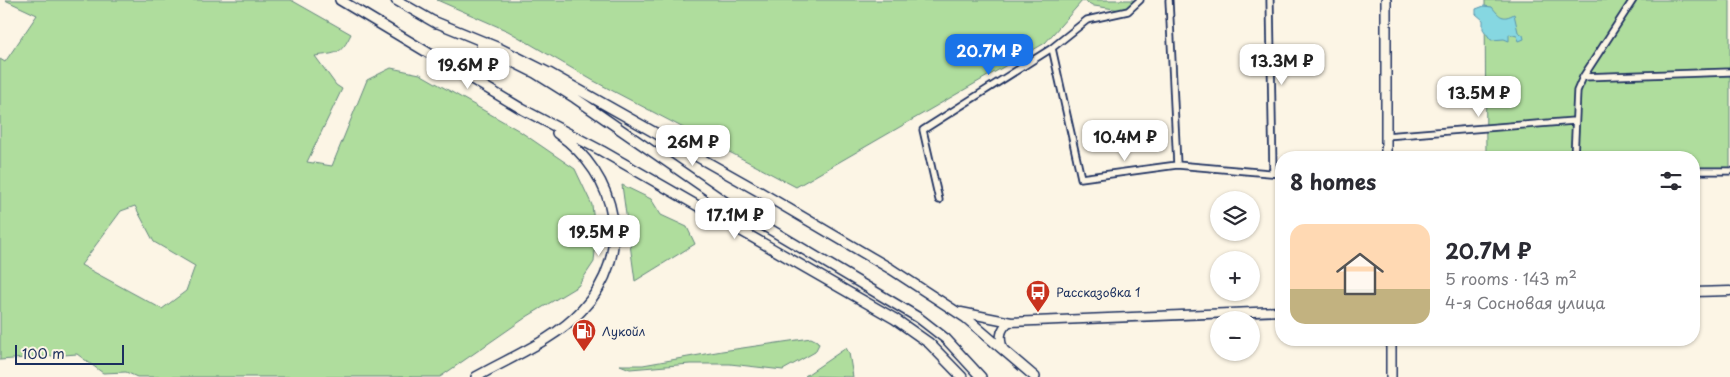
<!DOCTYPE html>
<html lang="en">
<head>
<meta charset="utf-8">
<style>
	:root { --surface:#fff; --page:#f7f7f7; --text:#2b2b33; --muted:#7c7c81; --accent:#1a73e8 }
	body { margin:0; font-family:"Playpen Sans",sans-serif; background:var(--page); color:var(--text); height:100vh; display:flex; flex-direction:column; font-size:19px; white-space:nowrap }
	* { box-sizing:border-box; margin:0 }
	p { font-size:16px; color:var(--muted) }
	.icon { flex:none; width:28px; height:28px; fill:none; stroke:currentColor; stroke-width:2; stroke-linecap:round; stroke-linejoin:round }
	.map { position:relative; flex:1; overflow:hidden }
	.panel { position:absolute; left:1275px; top:151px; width:425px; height:195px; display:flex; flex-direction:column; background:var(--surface); border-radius:20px; box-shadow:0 1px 4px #0004 }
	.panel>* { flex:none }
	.tools { position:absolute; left:1210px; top:191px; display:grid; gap:10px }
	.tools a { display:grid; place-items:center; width:50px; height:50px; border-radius:50%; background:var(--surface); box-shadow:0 1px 4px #0004; font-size:25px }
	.scale { position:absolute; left:15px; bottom:12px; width:109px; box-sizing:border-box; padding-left:5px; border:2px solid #1b2f5e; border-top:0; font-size:14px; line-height:18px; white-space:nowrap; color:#1b2f5e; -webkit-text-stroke:4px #fcf5e5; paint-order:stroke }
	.price { position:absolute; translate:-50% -42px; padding:0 11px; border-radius:10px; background:#fff; color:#222; font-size:16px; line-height:32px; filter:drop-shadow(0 1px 2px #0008) }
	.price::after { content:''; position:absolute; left:50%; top:30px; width:15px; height:11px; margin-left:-8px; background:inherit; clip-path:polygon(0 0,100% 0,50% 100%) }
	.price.current { background:var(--accent); color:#fff }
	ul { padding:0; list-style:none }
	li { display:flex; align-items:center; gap:15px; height:125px; padding:0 15px }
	li span { display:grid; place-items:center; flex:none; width:140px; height:100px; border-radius:15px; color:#555 }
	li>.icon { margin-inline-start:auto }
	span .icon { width:60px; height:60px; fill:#fffc; stroke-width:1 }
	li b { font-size:21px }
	h2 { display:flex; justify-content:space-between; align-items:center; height:60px; padding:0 15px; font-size:21px }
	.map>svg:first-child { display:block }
	.green { fill:#afdd9d; stroke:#65867e; fill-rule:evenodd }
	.water { fill:#86d7e1; stroke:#5b94ad }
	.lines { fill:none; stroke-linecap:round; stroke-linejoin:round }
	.minor-casing { stroke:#1b2f5e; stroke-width:9 }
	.tertiary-casing { stroke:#1b2f5e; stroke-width:11 }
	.secondary-casing { stroke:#1b2f5e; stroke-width:12 }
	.minor { stroke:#fcf5e5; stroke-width:5.5 }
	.tertiary { stroke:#fcf5e5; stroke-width:8 }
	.secondary { stroke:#fcf5e5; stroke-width:9 }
	.labels { text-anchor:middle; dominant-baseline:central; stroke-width:4; stroke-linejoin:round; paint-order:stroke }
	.poi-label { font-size:12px; fill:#1b2f5e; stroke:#fcf5e5; text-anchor:start }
</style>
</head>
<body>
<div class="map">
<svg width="1730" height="377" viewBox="0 0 1730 377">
	<rect width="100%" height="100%" fill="#fcf5e5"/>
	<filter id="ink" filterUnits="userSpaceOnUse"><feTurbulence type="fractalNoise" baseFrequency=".02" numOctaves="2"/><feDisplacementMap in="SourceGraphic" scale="10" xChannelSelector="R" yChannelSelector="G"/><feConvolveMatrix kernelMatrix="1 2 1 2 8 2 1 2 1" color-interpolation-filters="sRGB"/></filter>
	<g filter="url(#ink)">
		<path class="green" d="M5 0H291L351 34C341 55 337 53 315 56L336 85 342 89 307 162 332 166 367 80 391 68 420 74 518 130 575 169 592 205 596 240 594 262 578 286 528 316 440 377H137L126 372 103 373 77 354 0 360V59L5 62 37 15ZM135 206 154 242 195 266 186 291 162 309 81 265 121 211Z
			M437 0H1140L1128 11 1094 6 1083 0 1045 43 796 187 592 80 508 31Z
			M1485 0H1730V172H1694V158L1486 157Z
			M622 185 651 199 661 215 687 227 695 244 635 281Z
			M811 338 817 341 819 344 815 352 783 370 730 364H690L630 369 620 365H643L722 351Z
			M846 348 849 353 853 377 805 376Z"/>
		<path class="water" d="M1484 6 1492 7C1500 17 1503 20 1514 14L1518 32 1523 35 1524 39 1519 41 1517 36 1509 34V41L1504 39 1491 40 1483 29V20L1476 14V9Z"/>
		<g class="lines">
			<defs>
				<path id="minor" d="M1169 0 1177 165
					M1270 0 1273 173
					M1052 48 1081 178 1177 165 1281 174
					M1583 77 1730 72
					M1386 136 1574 121
					M1574 158 1577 91 1583 77 1633 0
					M1694 171H1730
					M939 200 923 130 1052 48 1087 20 1128 11 1140 0"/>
				<path id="tertiary" d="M1694 292 1730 291
					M961 312 1011 322
					M1004 351C999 339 999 330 1009 322L1281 311"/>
				<path id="secondary" d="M340 0 522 109 602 151 895 319 929 343 962 377
					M396 0 436 23
					M1386 0V158
					M433 21 499 48 549 73 760 192 891 269 966 318 1035 377
					M481 46 535 73 575 98 731 206 919 318 946 339 981 377
					M476 377C511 357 555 340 582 310 635 254 618 175 557 133
					M1391 377V340"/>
			</defs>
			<use href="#minor" class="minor-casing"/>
			<use href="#tertiary" class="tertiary-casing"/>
			<use href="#secondary" class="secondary-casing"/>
			<use href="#minor" class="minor"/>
			<use href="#tertiary" class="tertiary"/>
			<use href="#secondary" class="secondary"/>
		</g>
	</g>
	<defs>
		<symbol id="bus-pin" viewBox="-11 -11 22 30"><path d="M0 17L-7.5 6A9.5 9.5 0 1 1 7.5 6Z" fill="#c8321e" stroke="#fcf5e5"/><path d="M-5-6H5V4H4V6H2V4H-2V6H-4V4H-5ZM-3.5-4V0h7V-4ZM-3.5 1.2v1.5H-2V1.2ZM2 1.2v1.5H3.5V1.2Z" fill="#fff"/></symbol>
		<symbol id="fuel-pin" viewBox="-11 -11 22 30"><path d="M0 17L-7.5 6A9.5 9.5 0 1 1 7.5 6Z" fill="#c8321e" stroke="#fcf5e5"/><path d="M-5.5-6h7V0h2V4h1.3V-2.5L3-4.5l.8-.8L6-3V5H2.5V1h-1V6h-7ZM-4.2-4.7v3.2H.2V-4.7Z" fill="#fff"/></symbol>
	</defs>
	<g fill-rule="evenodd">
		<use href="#bus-pin" x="1024" y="278" width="28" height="38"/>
		<use href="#fuel-pin" x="570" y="317" width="28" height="38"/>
	</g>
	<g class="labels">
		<g class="poi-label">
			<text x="1056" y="292">Рассказовка 1</text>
			<text x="602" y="331">Лукойл</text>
		</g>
	</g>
</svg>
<div class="tools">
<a><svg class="icon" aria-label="layers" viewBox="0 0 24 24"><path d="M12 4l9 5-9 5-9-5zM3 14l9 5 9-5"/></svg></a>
<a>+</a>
<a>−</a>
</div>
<div class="scale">100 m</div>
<b class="price current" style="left:989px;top:76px">20.7M ₽</b>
<b class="price" style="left:1282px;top:86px">13.3M ₽</b>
<b class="price" style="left:468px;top:90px">19.6M ₽</b>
<b class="price" style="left:1479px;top:118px">13.5M ₽</b>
<b class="price" style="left:1125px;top:162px">10.4M ₽</b>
<b class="price" style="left:693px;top:167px">26M ₽</b>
<b class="price" style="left:735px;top:240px">17.1M ₽</b>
<b class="price" style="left:599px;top:257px">19.5M ₽</b>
<section class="panel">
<h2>8 homes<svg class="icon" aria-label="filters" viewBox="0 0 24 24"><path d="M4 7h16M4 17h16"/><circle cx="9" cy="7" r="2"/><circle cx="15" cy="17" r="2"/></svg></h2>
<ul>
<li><span style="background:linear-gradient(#ffd9b3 65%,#c2b280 0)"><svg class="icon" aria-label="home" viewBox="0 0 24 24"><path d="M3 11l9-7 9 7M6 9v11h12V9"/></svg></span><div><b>20.7M ₽</b><p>5 rooms · 143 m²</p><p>4-я Сосновая улица</p></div></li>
</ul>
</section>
</div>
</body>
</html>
